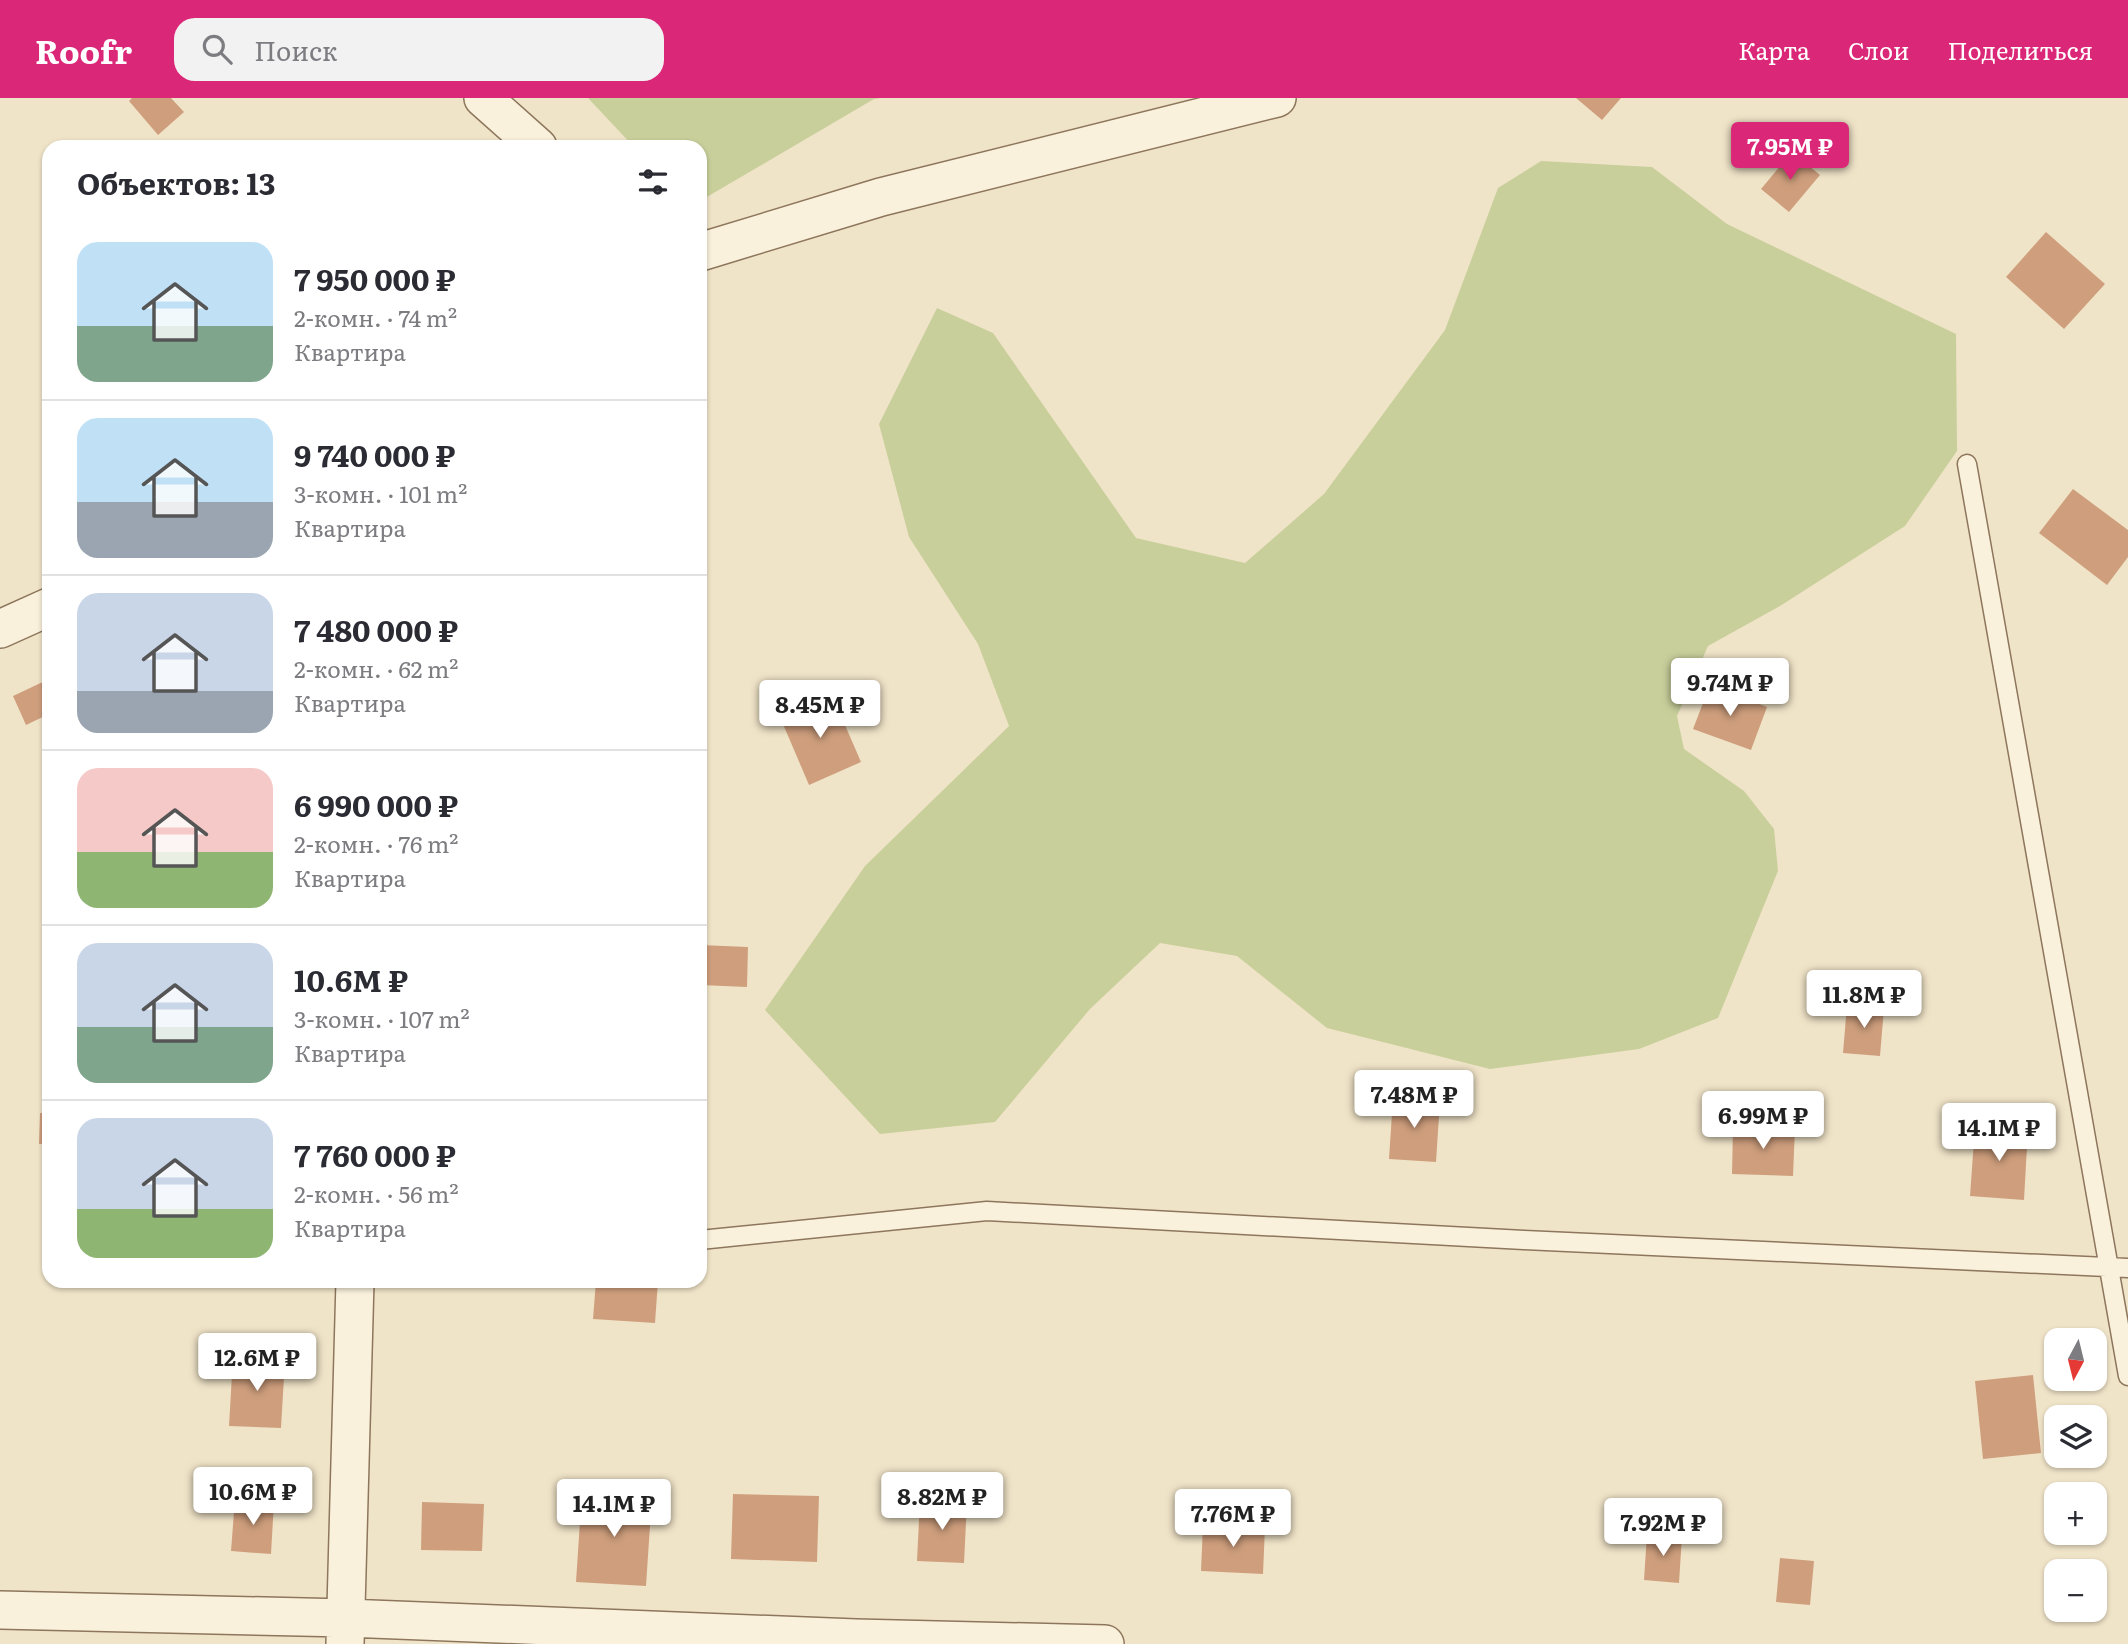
<!DOCTYPE html>
<html lang="ru">
<head>
<meta charset="utf-8">
<style>
	:root { --surface:#fff; --page:#f2f2f3; --text:#2b2b33; --muted:#7c7c81; --line:#e1e1e2; --accent:#db2777 }
	body { margin:0; font-family:Literata,serif; background:var(--page); color:var(--text); height:100vh; display:flex; flex-direction:column; font-size:26px; white-space:nowrap }
	* { box-sizing:border-box; margin:0 }
	p { font-size:23px; color:var(--muted) }
	.icon { flex:none; width:38px; height:38px; fill:none; stroke:currentColor; stroke-width:2; stroke-linecap:round; stroke-linejoin:round }
	.map { position:relative; flex:1; overflow:hidden }
	.drawer { position:absolute; left:42px; top:42px; width:665px; height:1148px; display:flex; flex-direction:column; background:var(--surface); border-radius:21px; box-shadow:0 2px 5px #0004 }
	.drawer>* { flex:none }
	.needle { width:46px; rotate:187deg }
	.fabs { position:absolute; left:2044px; top:1230px; display:grid; gap:14px }
	.fabs a { display:grid; place-items:center; width:63px; height:63px; border-radius:14px; background:var(--surface); box-shadow:0 2px 5px #0004; font-size:35px }
	.price { position:absolute; translate:-50% -60px; padding:0 16px; border-radius:7px; background:#fff; color:#222; font-size:23px; line-height:46px; filter:drop-shadow(0 2px 4px #0008) }
	.price::after { content:''; position:absolute; left:50%; top:42px; width:21px; height:16px; margin-left:-10px; background:inherit; clip-path:polygon(0 0,100% 0,50% 100%) }
	.price.selected { background:var(--accent); color:#fff }
	ul { padding:0; list-style:none }
	li { display:flex; align-items:center; gap:21px; height:175px; padding:0 35px }
	li+li { border-top:2px solid var(--line) }
	li span { display:grid; place-items:center; flex:none; width:196px; height:140px; border-radius:21px; color:#555 }
	li>.icon { margin-inline-start:auto }
	span .icon { width:84px; height:84px; fill:#fffc; stroke-width:1 }
	li b { font-size:30px }
	h2 { display:flex; justify-content:space-between; align-items:center; height:84px; padding:0 35px; font-size:30px }
	header { display:flex; align-items:center; gap:42px; box-sizing:border-box; height:98px; padding:0 35px; background:var(--accent); color:#fff }
	header strong { font-size:33px }
	nav { display:flex; gap:38px; margin-inline-start:auto; font-size:24px }
	.search { width:490px; height:63px; background:var(--page); display:flex; align-items:center; gap:18px; box-sizing:border-box; padding:0 24px; border-radius:21px; color:var(--muted); font-size:26px }
	.map>svg:first-child { display:block }
	.green { fill:#c9cf9b }
	.building { fill:#cf9f7d }
	.lines { fill:none; stroke-linecap:round; stroke-linejoin:round }
	.lane-casing { stroke:#8d765c; stroke-width:21 }
	.street-casing { stroke:#8d765c; stroke-width:40 }
	.lane { stroke:#faf1dc; stroke-width:18 }
	.street { stroke:#faf1dc; stroke-width:37 }
</style>
</head>
<body>
<header>
<strong>Roofr</strong>
<div class="search"><svg class="icon" aria-label="search" viewBox="0 0 24 24"><circle cx="10" cy="10" r="6"/><path d="M15 15l6 6"/></svg>Поиск</div>
<nav><a>Карта</a><a>Слои</a><a>Поделиться</a></nav>
</header>
<div class="map">
<svg width="2128" height="1546" viewBox="0 0 2128 1546">
	<rect width="100%" height="100%" fill="#f0e4c8"/>
	<path class="green" d="M588 0H881L874 1 700 103V49H634Z
		M1541 63 1652 69 1727 126 1956 236 1957 353 1905 428 1780 508 1708 548 1677 618 1684 651 1744 693 1774 731 1778 773 1718 920 1639 951 1490 971 1327 930 1237 858 1160 845 1090 911 995 1024 880 1036 765 912 865 768 1009 628 978 546 909 439 879 326 937 210 993 235 1136 440 1245 465 1324 396 1445 232 1498 90Z"/>
	<path class="building" d="M132 0H171L184 14 158 37 129 3Z
		M1576 0H1621L1602 22Z
		M1792 54 1820 77 1789 114 1761 91Z
		M2046 134 2105 186 2064 231 2006 179Z
		M2073 391 2128 432V459L2107 487 2039 435Z
		M49 581V616L26 627 13 598Z
		M1710 587 1767 609 1751 652 1693 631Z
		M832 597 861 664 809 687 780 619Z
		M700 847 748 849 747 889 700 887Z
		M1847 907 1884 910 1880 958 1843 955Z
		M1393 1000 1440 1003 1436 1064 1389 1061Z
		M40 1015H49V1046H39Z
		M1975 1028 2028 1031 2024 1102 1970 1098Z
		M1733 1029 1795 1030 1793 1078 1732 1076Z
		M596 1183H658L655 1225 593 1221Z
		M233 1259 285 1262 281 1330 229 1328Z
		M2033 1277 2041 1355 1983 1361 1975 1283Z
		M582 1393 652 1398 646 1488 576 1484Z
		M733 1396 819 1398 817 1464 731 1461Z
		M235 1401 274 1404 271 1456 231 1453Z
		M920 1402 967 1404 964 1465 917 1463Z
		M422 1404 484 1406 482 1453 421 1452Z
		M1203 1426 1265 1429 1263 1476 1201 1473Z
		M1647 1436 1682 1438 1679 1485 1644 1482Z
		M1780 1460 1814 1463 1810 1507 1776 1504Z"/>
	<g class="lines">
		<defs>
			<path id="lane" d="M1967 366 2128 1278
				M700 1142 987 1113 1524 1142 2128 1170"/>
			<path id="street" d="M483 0 538 49
				M700 154 881 99 1277 0
				M0 531 49 509
				M0 1512 346 1520 856 1540 1105 1546
				M345 1546 355 1183"/>
		</defs>
		<use href="#lane" class="lane-casing"/>
		<use href="#street" class="street-casing"/>
		<use href="#lane" class="lane"/>
		<use href="#street" class="street"/>
	</g>
</svg>
<div class="fabs">
<a><svg class="needle" viewBox="-14 -14 28 28"><path d="M0-13l5 13h-10z" fill="#e53935"/><path d="M0 13l5-13h-10z" fill="#7c7c81"/></svg></a>
<a><svg class="icon" aria-label="layers" viewBox="0 0 24 24"><path d="M12 4l9 5-9 5-9-5zM3 14l9 5 9-5"/></svg></a>
<a>+</a>
<a>−</a>
</div>
<b class="price selected" style="left:1790px;top:84px">7.95M ₽</b>
<b class="price" style="left:1730px;top:620px">9.74M ₽</b>
<b class="price" style="left:820px;top:642px">8.45M ₽</b>
<b class="price" style="left:1864px;top:932px">11.8M ₽</b>
<b class="price" style="left:1414px;top:1032px">7.48M ₽</b>
<b class="price" style="left:1763px;top:1053px">6.99M ₽</b>
<b class="price" style="left:1999px;top:1065px">14.1M ₽</b>
<b class="price" style="left:257px;top:1295px">12.6M ₽</b>
<b class="price" style="left:253px;top:1429px">10.6M ₽</b>
<b class="price" style="left:942px;top:1434px">8.82M ₽</b>
<b class="price" style="left:614px;top:1441px">14.1M ₽</b>
<b class="price" style="left:1233px;top:1451px">7.76M ₽</b>
<b class="price" style="left:1663px;top:1460px">7.92M ₽</b>
<section class="drawer">
<h2>Объектов: 13<svg class="icon" aria-label="filters" viewBox="0 0 24 24"><path d="M4 7h16M4 17h16"/><circle cx="9" cy="7" r="2"/><circle cx="15" cy="17" r="2"/></svg></h2>
<ul>
<li><span style="background:linear-gradient(#bfe0f5 60%,#7fa58c 0)"><svg class="icon" aria-label="home" viewBox="0 0 24 24"><path d="M3 11l9-7 9 7M6 9v11h12V9"/></svg></span><div><b>7 950 000 ₽</b><p>2-комн. · 74 m²</p><p>Квартира</p></div></li>
<li><span style="background:linear-gradient(#bfe0f5 60%,#9aa5b1 0)"><svg class="icon" aria-label="home" viewBox="0 0 24 24"><path d="M3 11l9-7 9 7M6 9v11h12V9"/></svg></span><div><b>9 740 000 ₽</b><p>3-комн. · 101 m²</p><p>Квартира</p></div></li>
<li><span style="background:linear-gradient(#c9d6e8 70%,#9aa5b1 0)"><svg class="icon" aria-label="home" viewBox="0 0 24 24"><path d="M3 11l9-7 9 7M6 9v11h12V9"/></svg></span><div><b>7 480 000 ₽</b><p>2-комн. · 62 m²</p><p>Квартира</p></div></li>
<li><span style="background:linear-gradient(#f6c9c9 60%,#8fb573 0)"><svg class="icon" aria-label="home" viewBox="0 0 24 24"><path d="M3 11l9-7 9 7M6 9v11h12V9"/></svg></span><div><b>6 990 000 ₽</b><p>2-комн. · 76 m²</p><p>Квартира</p></div></li>
<li><span style="background:linear-gradient(#c9d6e8 60%,#7fa58c 0)"><svg class="icon" aria-label="home" viewBox="0 0 24 24"><path d="M3 11l9-7 9 7M6 9v11h12V9"/></svg></span><div><b>10.6M ₽</b><p>3-комн. · 107 m²</p><p>Квартира</p></div></li>
<li><span style="background:linear-gradient(#c9d6e8 65%,#8fb573 0)"><svg class="icon" aria-label="home" viewBox="0 0 24 24"><path d="M3 11l9-7 9 7M6 9v11h12V9"/></svg></span><div><b>7 760 000 ₽</b><p>2-комн. · 56 m²</p><p>Квартира</p></div></li>
</ul>
</section>
</div>
</body>
</html>
